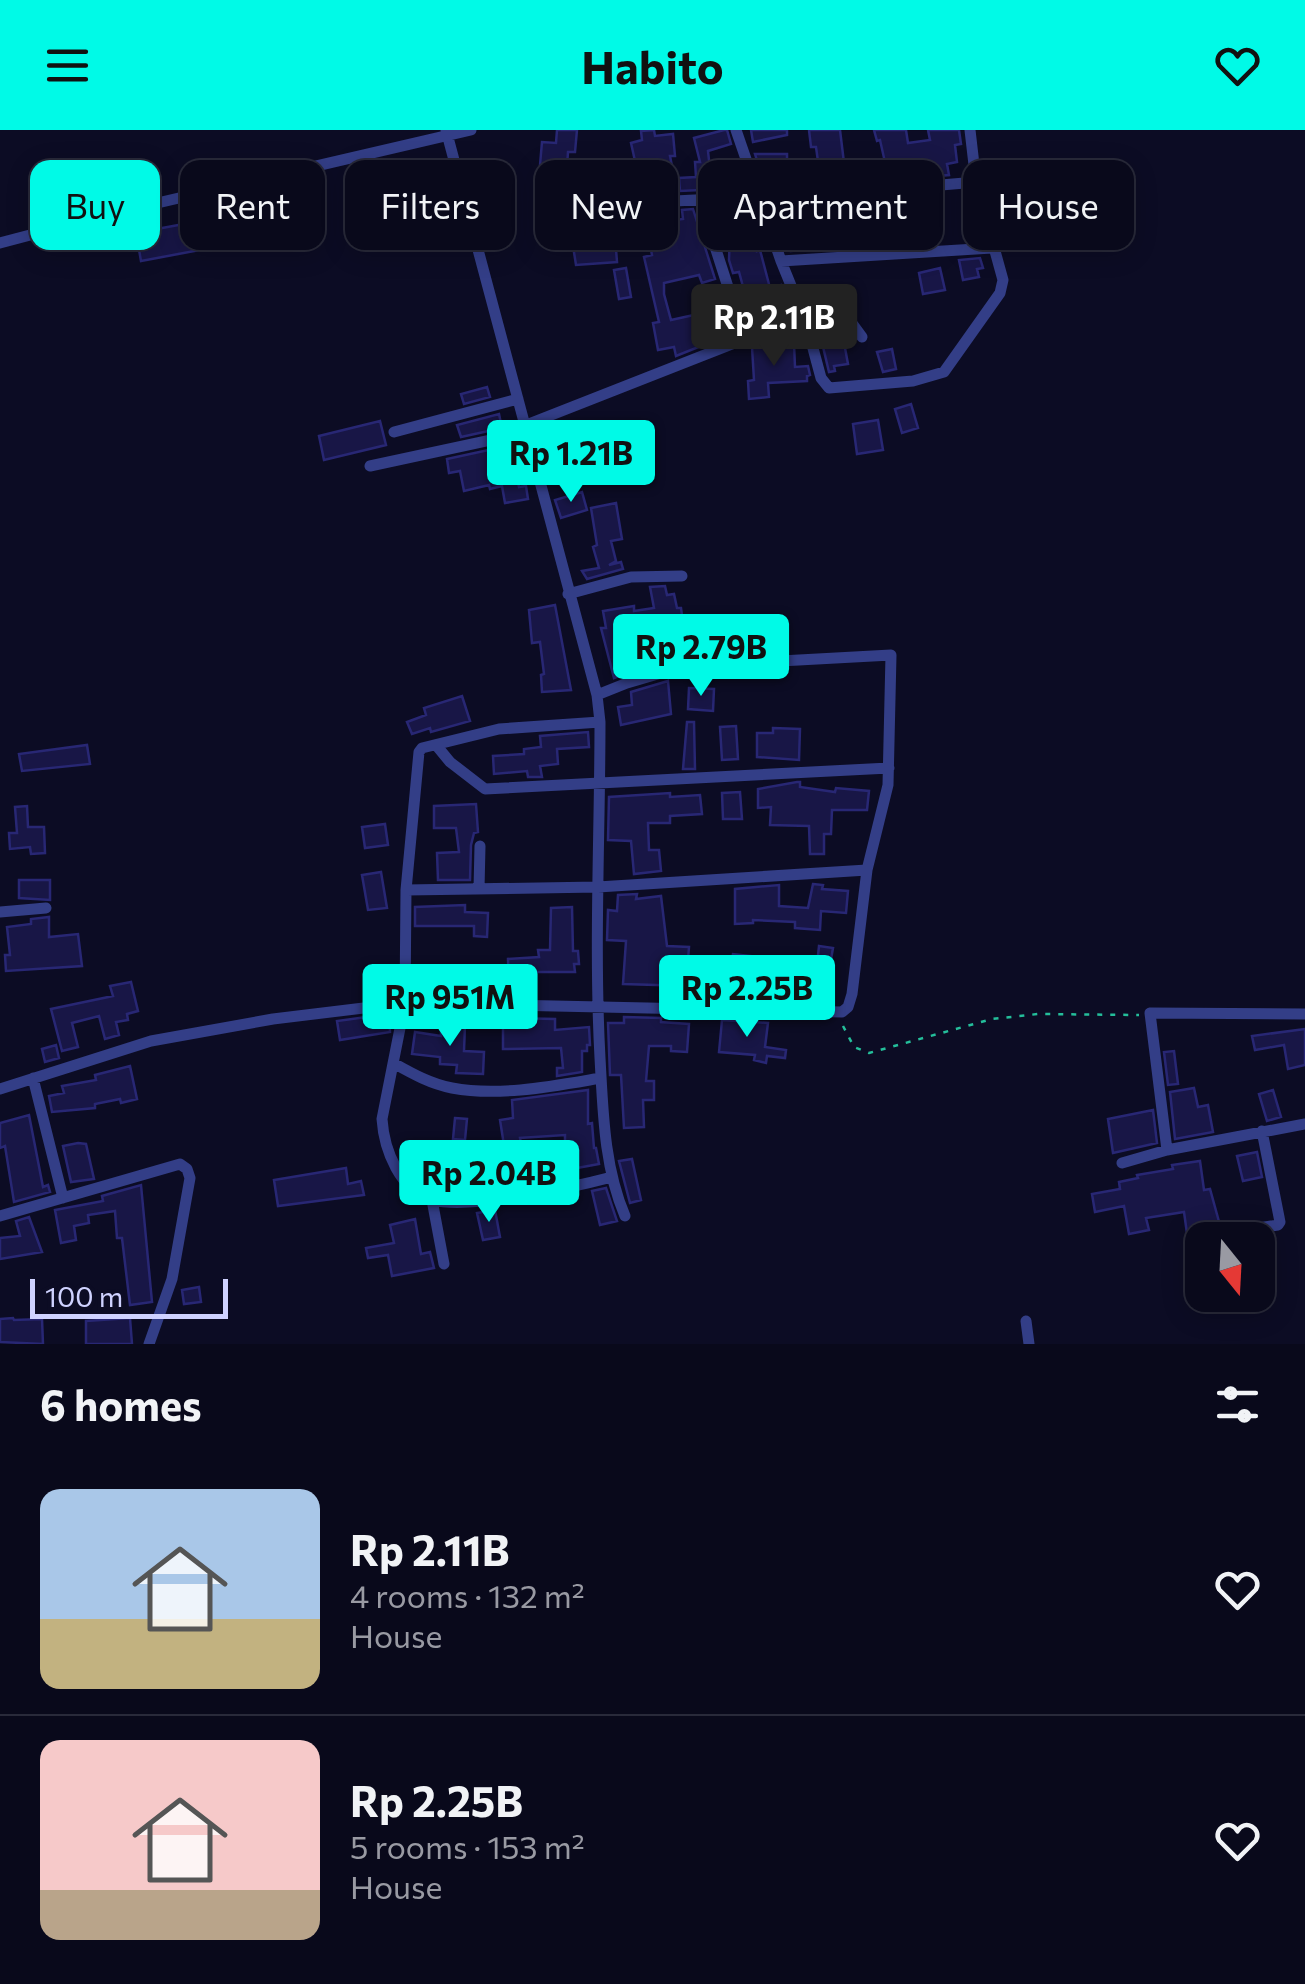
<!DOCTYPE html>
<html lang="en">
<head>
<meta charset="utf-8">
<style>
	:root { --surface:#09091b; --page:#171728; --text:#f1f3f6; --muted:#999aa3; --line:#292a3a; --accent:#00fae7 }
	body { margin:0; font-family:Commissioner,sans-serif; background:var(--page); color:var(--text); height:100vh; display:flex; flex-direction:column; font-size:38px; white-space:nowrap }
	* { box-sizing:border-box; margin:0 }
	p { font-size:32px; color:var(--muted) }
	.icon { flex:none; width:55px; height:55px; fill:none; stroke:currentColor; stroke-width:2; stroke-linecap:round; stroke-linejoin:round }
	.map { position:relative; height:1214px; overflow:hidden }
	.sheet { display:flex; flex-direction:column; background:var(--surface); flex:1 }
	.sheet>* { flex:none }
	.banner { position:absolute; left:30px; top:30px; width:1245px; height:90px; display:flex; gap:20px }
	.needle { width:65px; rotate:162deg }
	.controls { position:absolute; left:1185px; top:1092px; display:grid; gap:20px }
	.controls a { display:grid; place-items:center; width:90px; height:90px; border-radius:20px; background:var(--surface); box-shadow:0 5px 25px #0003,0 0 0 2px var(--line); font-size:50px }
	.scale { position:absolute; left:30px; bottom:25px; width:198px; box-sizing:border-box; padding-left:10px; border:5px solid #cfd2ff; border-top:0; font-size:28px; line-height:35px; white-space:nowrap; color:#cfd2ff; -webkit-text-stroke:8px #0c0c24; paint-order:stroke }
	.price { position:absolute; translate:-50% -85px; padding:0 22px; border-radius:10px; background:var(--accent); color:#111; font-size:32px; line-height:65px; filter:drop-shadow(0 2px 5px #0008) }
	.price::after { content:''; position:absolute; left:50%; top:60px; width:30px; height:22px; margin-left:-15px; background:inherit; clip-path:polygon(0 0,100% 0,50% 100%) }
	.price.selected { background:#222; color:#fff }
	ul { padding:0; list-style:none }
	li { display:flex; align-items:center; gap:30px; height:250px; padding:0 40px }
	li+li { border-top:2px solid var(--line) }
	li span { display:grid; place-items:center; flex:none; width:280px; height:200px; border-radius:20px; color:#555 }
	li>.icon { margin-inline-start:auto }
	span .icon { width:120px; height:120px; fill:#fffc; stroke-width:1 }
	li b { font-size:42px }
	h2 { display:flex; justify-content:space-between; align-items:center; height:120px; padding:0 40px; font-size:42px }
	.pill { padding:0 35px; border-radius:20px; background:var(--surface); box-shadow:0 5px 25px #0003,0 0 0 2px var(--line); font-size:35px; line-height:90px }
	.pill.selected { background:var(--accent); color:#111 }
	header { display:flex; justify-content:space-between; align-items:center; height:130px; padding:0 40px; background:var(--accent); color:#111; font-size:45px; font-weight:700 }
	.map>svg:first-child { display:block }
	.building { fill:#181646; stroke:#282774; stroke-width:2.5 }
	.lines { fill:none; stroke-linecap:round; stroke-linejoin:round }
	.path { stroke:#24be9a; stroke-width:2.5; stroke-dasharray:5 8; stroke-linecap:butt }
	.minor { stroke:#333e87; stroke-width:11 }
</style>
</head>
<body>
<header><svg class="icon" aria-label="menu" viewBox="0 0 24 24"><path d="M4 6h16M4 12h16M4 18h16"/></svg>Habito<svg class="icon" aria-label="heart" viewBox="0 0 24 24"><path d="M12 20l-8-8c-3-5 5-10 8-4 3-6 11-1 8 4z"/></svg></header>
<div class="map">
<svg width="1305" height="1214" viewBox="0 0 1305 1214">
	<rect width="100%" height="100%" fill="#0c0c24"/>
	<path class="building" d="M557 0H577L575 22H568L567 37 540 35 542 12 556 13Z
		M654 0 655 6 673 4 675 26H670L676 57 587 73 586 58 618 56 616 43 637 40 631 13 642 10 641 1Z
		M724 0H727L731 14 708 21 710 40 739 37 744 58 680 61 679 48 696 47 695 32H700L694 8Z
		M751 0H787V5L753 12Z
		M809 0H840L846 49 821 53 816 17H811Z
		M874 0H906L908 13 930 10 928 0H959L961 14 955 15 957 32 947 34 949 45 889 50 880 10 877 11Z
		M755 24H787V40H760Z
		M900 68 902 76 927 70 933 112 898 114 897 105 884 107 883 96 890 95 884 69Z
		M833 72 838 118 791 121V115L786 116 782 75Z
		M713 78H728V87L755 85 757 121 760 120 770 158 781 155 788 180 735 198 736 202 676 226 674 217 658 220 653 193 659 192 644 127 652 125 646 94 683 89 682 80 693 79 715 149 702 153 699 145 664 153V164L671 190 712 181 710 174 745 164 739 142 733 143 729 130 730 103 721 104Z
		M594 82V95L614 94 617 132 576 135 568 84Z
		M200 91 205 119 141 131 135 97 145 94 146 101Z
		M980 128 983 138 977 139 979 147 963 150 959 130Z
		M626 138 631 167 619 169 614 140Z
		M940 138 945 160 923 164 919 143Z
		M842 202 848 234 834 236 835 241 829 242 820 204Z
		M794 213 795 237 808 236 810 245 807 246V251L768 253 769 267 749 269 748 251 754 250 752 217Z
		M892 219 896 239 883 242 877 222Z
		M487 257 490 267 464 274 461 264Z
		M911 274 918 298 902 303 895 279Z
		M499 284 502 298 461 307 457 295Z
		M878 290 883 320 857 324 853 294Z
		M380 291 386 315 324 330 319 306Z
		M507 316 511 339 515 338 519 357 526 356 528 369 505 373 502 356 490 359 489 355 464 361 460 341 449 343 447 329Z
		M582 362 587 380 561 388 555 370Z
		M616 373 622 409 611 411 616 431 609 435 621 432 623 439 587 449 582 441 599 438 593 417 597 415 591 378Z
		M665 456 667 465 674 464 677 478H681L683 493 677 494 682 524 662 527 657 497 627 503 630 521 623 522 628 543 614 548 601 498H606L603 481 634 476V481L654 478 650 457Z
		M555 475 571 560 542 562 541 545 544 544 540 512 532 513 529 480Z
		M668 551 671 584 621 595 618 577 632 575 631 562Z
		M689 558 714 559 713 581 688 579Z
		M462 566 470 591 431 602 430 598 412 604 407 592 426 585 424 578Z
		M687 592H694L695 639H683Z
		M736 596 738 629 722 630 720 597Z
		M773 598 800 599 799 630 757 627V603H773Z
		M588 602 589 617 557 619 558 634 540 636 542 647H528L527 641 494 644 493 626 524 624V619L541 617 540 606Z
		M87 615 90 634 22 641 19 624Z
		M797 652H800V657L835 662 836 658 869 661 867 680H832L831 704H824V724H810L809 696 770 695 771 677 758 678V659Z
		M740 662 742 689H723L722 663Z
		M670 663V667L700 665 702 684 670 686V693H648L649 720H659L661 741 634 744 631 711 608 710 609 667Z
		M476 674 478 702 474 703 471 715 470 750H438L437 723 459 722 456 698H434V676Z
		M27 676 28 697H44L45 723 31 724 30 717 10 719 9 703H17L15 677Z
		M385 694 388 715 365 718 362 697Z
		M381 742 387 778 368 780 362 745Z
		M19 750H50V770L19 768Z
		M813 754 823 755 822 759 848 761 846 783 821 781 820 800 795 798V792L753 790V793L735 794V759L779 755V776L808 778Z
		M637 764 636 769 661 766 667 816 689 817 688 830 731 834 733 824 751 826 749 839H743L741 862 689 860 690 856 623 854 626 811 607 810 608 780 617 781 618 765Z
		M465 775V782L488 783 487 807 474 806V796H415V777Z
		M572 777 573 821H578L579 834H574L575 842H532V858L509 860 508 829 539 827 538 820H550L551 778Z
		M49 787V807L78 804 82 836 6 841 5 825H10L7 797 31 794V789Z
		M819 816 833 818 825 863 789 860 790 842 816 844Z
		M476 836 478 858 440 857V839L462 840 461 837Z
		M131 852 138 881 127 884 128 890 116 892 119 905 105 909 99 886 72 893 78 917 62 921 51 879 113 866 110 856Z
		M389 884 390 902 340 910 337 891Z
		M624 887 661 888V892L689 894 687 922 671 921V916H649L646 951H654V970H643L644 997 624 998 621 945H610L608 893H624Z
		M503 888 555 889V900L589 897 590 915H587V921H582V942L557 946V938H563L561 918 503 919Z
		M722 890 768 893 765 917 786 920 785 928 767 926 766 933 754 930 755 925 719 922Z
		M441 894 465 895 464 921 484 922 483 944 456 943 457 935 440 934V927L412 924 415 902 441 906Z
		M1305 899V935L1288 939 1284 915 1255 920 1252 906Z
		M56 915 59 928 45 932 42 919Z
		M1174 921 1178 954 1168 955 1164 922Z
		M130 936 137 969 121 973 120 969 95 974V978L52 982 49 966 64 963 62 956 96 950 95 945Z
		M1194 958 1198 977 1208 975 1213 1002 1175 1009 1170 962Z
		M588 960V994L592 993 594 1018H596L599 1034 577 1038 573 1012 565 1013V1005L520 1008 523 1025 506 1028 500 990 513 988 512 970Z
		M1273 960 1281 987 1267 991 1259 964Z
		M1153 980 1157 1013 1113 1023 1108 989Z
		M29 985 43 1057 48 1055 50 1062 14 1072 5 1016 0 1018V993Z
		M455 988 467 989 465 1010 453 1009Z
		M78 1013 86 1014 94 1049 71 1052 63 1016Z
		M1257 1022 1262 1047 1243 1051 1237 1026Z
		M632 1029 641 1070 630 1073 619 1031Z
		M1200 1031 1204 1060 1210 1059 1221 1099 1215 1100 1216 1110H1202V1123L1190 1125 1184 1082 1146 1088 1149 1100 1129 1104 1124 1076 1095 1082 1092 1064 1120 1059 1119 1052 1138 1048 1137 1045 1173 1039 1172 1035Z
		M346 1038 348 1054 361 1051 364 1065 278 1076 274 1050Z
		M141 1055 152 1172 130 1175 124 1125 122 1108H117L115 1081 88 1085 89 1093 74 1096 76 1110 61 1113 55 1080 103 1071 102 1066Z
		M606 1058 617 1091 600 1095 592 1061Z
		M495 1080 500 1107 483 1110 477 1083Z
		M29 1087 42 1122 0 1129V1108L20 1106 16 1091Z
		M415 1089 421 1124 430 1122 434 1138 392 1146 388 1125 368 1128 366 1118 394 1113 390 1095Z
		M199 1157 201 1172 184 1174 182 1160Z
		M13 1188 14 1190 42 1189 43 1214 0 1212V1189Z
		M130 1188 132 1214H86V1191Z"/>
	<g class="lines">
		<path class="path" d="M843 896 854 917 869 923 992 889 1038 884 1139 885"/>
		<path class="minor" d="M446 0 597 565 600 592C600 704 594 817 600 928 603 981 604 1037 625 1086
			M736 0 781 131 805 190
			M700 70 728 157
			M635 73 872 61 976 52
			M0 113 110 84 471 0
			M781 131 992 118
			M807 196 821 248 829 258 913 251 944 242 1000 163 1003 150 976 52 970 0
			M526 295 745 209 805 190 807 196 851 192 862 207
			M394 302 518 269
			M370 336 528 302
			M568 464 631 447 682 446
			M600 592 499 599 422 618 419 622 406 760 405 873 382 989C384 1020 400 1061 433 1070 469 1080 574 1057 612 1047
			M436 615 450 632 485 659 889 638
			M479 759 480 716
			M406 760 598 757 867 740
			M0 782 46 778
			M395 934C413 944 431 954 452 958 499 967 554 956 601 948
			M33 948 63 1068
			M0 959 151 911 273 889 405 873 842 882 848 877 852 864 867 740 888 655 891 525 685 536 627 553 597 565
			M1167 1020 1150 883 1305 884
			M1122 1033 1167 1020 1305 994
			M432 1070 444 1134
			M0 1086 180 1034 187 1039 190 1048 172 1149 149 1214
			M1226 1110 1252 1099 1278 1095 1280 1092 1262 1001
			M1026 1191 1029 1214"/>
	</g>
</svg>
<div class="controls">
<a><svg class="needle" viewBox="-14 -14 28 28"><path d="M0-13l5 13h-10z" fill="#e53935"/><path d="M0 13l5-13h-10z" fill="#999aa3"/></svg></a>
</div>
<div class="scale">100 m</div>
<b class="price selected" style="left:774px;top:239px">Rp 2.11B</b>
<b class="price" style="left:571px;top:375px">Rp 1.21B</b>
<b class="price" style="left:701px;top:569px">Rp 2.79B</b>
<b class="price" style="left:747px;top:910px">Rp 2.25B</b>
<b class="price" style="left:450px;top:919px">Rp 951M</b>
<b class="price" style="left:489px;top:1095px">Rp 2.04B</b>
<div class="banner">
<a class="pill selected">Buy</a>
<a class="pill">Rent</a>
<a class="pill">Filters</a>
<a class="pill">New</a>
<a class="pill">Apartment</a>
<a class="pill">House</a>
</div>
</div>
<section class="sheet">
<h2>6 homes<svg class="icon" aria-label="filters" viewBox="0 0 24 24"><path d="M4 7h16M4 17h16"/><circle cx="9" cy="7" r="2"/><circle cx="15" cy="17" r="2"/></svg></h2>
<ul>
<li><span style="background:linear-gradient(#a9c7e8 65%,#c2b280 0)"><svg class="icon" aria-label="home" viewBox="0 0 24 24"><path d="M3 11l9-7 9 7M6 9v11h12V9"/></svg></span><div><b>Rp 2.11B</b><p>4 rooms · 132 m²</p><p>House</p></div><svg class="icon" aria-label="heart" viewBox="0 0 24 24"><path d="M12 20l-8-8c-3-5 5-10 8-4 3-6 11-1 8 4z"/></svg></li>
<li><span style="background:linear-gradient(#f6c9c9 75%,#b9a48a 0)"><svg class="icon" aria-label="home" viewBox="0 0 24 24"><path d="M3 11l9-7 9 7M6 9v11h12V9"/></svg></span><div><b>Rp 2.25B</b><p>5 rooms · 153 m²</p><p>House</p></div><svg class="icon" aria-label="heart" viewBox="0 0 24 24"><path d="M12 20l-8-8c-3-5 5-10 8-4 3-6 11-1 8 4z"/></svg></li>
</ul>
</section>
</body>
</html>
